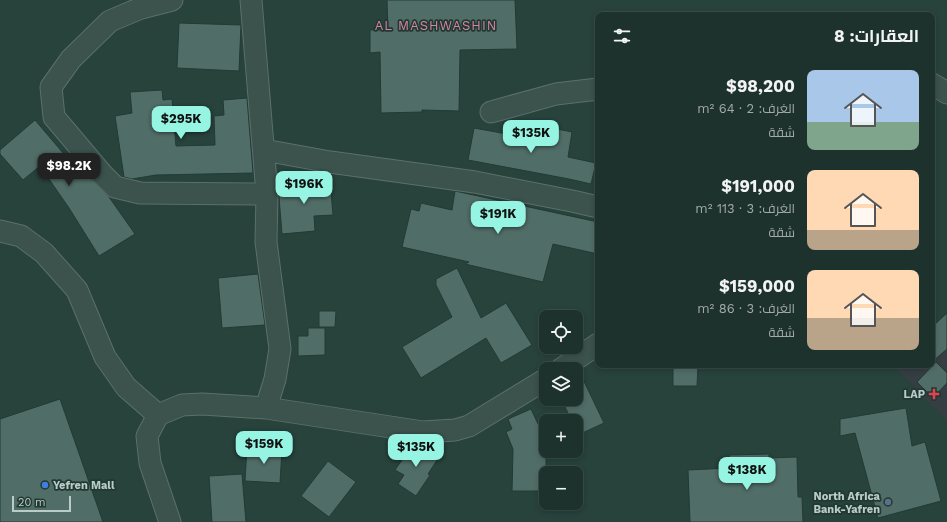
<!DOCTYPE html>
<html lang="ar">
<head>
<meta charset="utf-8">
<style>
	:root { --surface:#1e322d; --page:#263a35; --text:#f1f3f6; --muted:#a1aaaa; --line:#3c4d49; --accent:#96f5e2 }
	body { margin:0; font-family:"Work Sans",Cairo,sans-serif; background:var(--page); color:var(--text); direction:rtl; height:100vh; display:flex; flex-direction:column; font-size:15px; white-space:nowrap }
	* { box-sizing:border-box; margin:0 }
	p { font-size:13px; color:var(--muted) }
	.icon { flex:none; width:22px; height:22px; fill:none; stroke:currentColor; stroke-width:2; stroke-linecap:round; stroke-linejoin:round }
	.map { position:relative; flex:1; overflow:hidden; direction:ltr }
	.details { position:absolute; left:595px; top:12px; width:340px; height:356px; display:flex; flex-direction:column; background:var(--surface); border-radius:8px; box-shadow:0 2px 6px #0003,0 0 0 1px var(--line); direction:rtl }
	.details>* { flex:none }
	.fabs { position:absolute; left:539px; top:310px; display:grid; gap:8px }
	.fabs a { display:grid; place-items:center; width:44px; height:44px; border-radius:8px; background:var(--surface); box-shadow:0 2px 6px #0003,0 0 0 1px var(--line); font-size:20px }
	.scale { position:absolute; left:12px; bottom:10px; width:59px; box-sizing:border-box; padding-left:4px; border:2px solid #baccc8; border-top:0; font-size:11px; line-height:14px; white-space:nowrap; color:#baccc8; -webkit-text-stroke:3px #213833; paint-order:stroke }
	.price { position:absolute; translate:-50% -34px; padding:0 9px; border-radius:8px; background:var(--accent); color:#111; font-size:13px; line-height:26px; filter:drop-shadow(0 1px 2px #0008) }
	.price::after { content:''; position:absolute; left:50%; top:24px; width:12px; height:9px; margin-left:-6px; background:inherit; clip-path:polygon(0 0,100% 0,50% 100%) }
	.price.selected { background:#222; color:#fff }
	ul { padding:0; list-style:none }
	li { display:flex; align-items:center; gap:12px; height:100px; padding:0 16px }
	li span { display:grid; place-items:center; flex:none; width:112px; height:80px; border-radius:8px; color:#555 }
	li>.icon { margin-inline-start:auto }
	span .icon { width:48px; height:48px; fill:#fffc; stroke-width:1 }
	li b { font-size:17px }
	h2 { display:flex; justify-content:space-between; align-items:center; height:48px; padding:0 16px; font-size:17px }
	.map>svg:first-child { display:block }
	.medical { fill:#343e43 }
	.building { fill:#516d67; stroke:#233a35 }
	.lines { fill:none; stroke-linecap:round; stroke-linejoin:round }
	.street-casing { stroke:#5b706b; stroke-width:23 }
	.street { stroke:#3c524d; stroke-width:21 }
	.health-dot { fill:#e0444e; stroke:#213833; stroke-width:1.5 }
	.shop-dot { fill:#3f7fe0; stroke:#213833; stroke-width:1.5 }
	.service-dot { fill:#5c6f8a; stroke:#213833; stroke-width:1.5 }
	.labels { text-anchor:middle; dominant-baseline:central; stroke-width:3.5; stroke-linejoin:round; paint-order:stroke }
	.poi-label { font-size:11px; font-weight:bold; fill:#baccc8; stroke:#213833; text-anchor:end }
	.quarter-label { font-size:13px; letter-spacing:1px; fill:#da84a4; stroke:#213833 }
</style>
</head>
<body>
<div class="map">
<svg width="947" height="522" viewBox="0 0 947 522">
	<rect width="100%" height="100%" fill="#28423c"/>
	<path class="medical" d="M947 320V421L896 368 899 365H932V334Z"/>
	<path class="building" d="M387 0H515L517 49 460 50 459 111 422 110V112L381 113 380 52 370 53V30H388Z
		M179 23 241 25 239 71 177 68Z
		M162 90 163 100 172 99 176 146 215 145 214 116 224 115 223 100 247 98 253 173 156 175 132 179 124 177 115 116 132 113 130 92Z
		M35 120 75 167 78 164 95 183 109 197 135 234 99 256 69 208 40 166 23 180 0 154V150Z
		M547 127 572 132 568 157 596 163 591 184 569 179 468 160 474 128 545 141Z
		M330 180 333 215 314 216 315 231 282 234 278 185Z
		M455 191 598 222V254L553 244 543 282 465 264 469 262 402 247 411 209 419 211 421 203 452 210Z
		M457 268 481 318 506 303 532 345 501 363 486 338 421 378 402 347 452 317 436 285V279Z
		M258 274 265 325 222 328 218 278Z
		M319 311H336L335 327H319Z
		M947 313V349L932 362V327Z
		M308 328H325V355L298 356V336H308Z
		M936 362 947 373V383L933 398 917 382Z
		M673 365H698L697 386H673Z
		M579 371 604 423 576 436V421H572L561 399H576V373Z
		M60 399 103 522H0V419Z
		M906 408 912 446 925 442 941 501 878 518 855 433 840 436V419Z
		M531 409 546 441V491H512L513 449 506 432 512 429 508 419Z
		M414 443 420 444 439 457 428 474 430 475 416 496 398 484 404 475 395 470Z
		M247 447 282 449 280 483 245 481Z
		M769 454V458L797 457 798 497H802L803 522H690L688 470 730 468 729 455Z
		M328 461 356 482 329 517 301 496Z
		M242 474 246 522H212L209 476Z"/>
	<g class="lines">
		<defs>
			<path id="street" d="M172 0 141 8 110 21 71 59 51 87 54 117 103 175 115 187 140 193 267 194
				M251 0 267 194 266 242 280 349 275 379 266 408
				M932 84 947 93
				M491 112 556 94 598 89
				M264 150 330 162 475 182 572 201 598 207
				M0 231 21 236 44 253 77 290 105 357 126 387 158 415
				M561 369 598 344
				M170 522 150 463 147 436 158 415 182 405 202 404 266 408 423 432 455 430 469 426 546 379"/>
		</defs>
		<use href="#street" class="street-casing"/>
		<use href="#street" class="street"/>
	</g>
	<path class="health-dot" d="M932 388h4v4h4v4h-4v4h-4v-4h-4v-4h4z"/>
	<circle class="shop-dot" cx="45" cy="485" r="4"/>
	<circle class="service-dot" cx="888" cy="502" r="4"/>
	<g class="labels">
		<g class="poi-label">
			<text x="925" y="394">LAP</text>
			<text x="53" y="485" text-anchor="start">Yefren Mall</text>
			<text x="880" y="496">North Africa<tspan x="880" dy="13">Bank-Yafren</tspan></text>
		</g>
		<g class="quarter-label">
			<text x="436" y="25">AL MASHWASHIN</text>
		</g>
	</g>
</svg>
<div class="fabs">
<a><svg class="icon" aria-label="locate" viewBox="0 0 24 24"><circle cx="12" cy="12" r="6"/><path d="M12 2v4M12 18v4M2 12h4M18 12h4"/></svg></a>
<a><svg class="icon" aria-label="layers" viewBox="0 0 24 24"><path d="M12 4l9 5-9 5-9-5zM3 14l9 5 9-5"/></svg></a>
<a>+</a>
<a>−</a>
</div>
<div class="scale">20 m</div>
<b class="price" style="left:181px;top:140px">$295K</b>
<b class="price" style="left:531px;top:154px">$135K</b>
<b class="price selected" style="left:69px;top:187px">$98.2K</b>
<b class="price" style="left:304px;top:205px">$196K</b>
<b class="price" style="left:498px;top:235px">$191K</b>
<b class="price" style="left:264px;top:465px">$159K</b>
<b class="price" style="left:416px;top:468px">$135K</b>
<b class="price" style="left:747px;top:491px">$138K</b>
<section class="details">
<h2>العقارات: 8<svg class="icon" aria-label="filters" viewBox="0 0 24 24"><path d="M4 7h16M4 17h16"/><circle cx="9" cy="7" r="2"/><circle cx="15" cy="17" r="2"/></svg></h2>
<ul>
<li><span style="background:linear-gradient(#a9c7e8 65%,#7fa58c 0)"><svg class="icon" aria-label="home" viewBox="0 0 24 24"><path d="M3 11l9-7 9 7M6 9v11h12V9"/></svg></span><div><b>$98,200</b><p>الغرف: 2 · 64 m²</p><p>شقة</p></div></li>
<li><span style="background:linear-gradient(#ffd9b3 75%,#b9a48a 0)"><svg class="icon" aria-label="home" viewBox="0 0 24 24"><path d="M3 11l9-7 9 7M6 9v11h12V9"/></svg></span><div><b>$191,000</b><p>الغرف: 3 · 113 m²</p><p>شقة</p></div></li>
<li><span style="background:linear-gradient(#ffd9b3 60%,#b9a48a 0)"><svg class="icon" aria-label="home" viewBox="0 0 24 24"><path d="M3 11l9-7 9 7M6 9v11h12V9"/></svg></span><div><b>$159,000</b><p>الغرف: 3 · 86 m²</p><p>شقة</p></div></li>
</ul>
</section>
</div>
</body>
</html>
